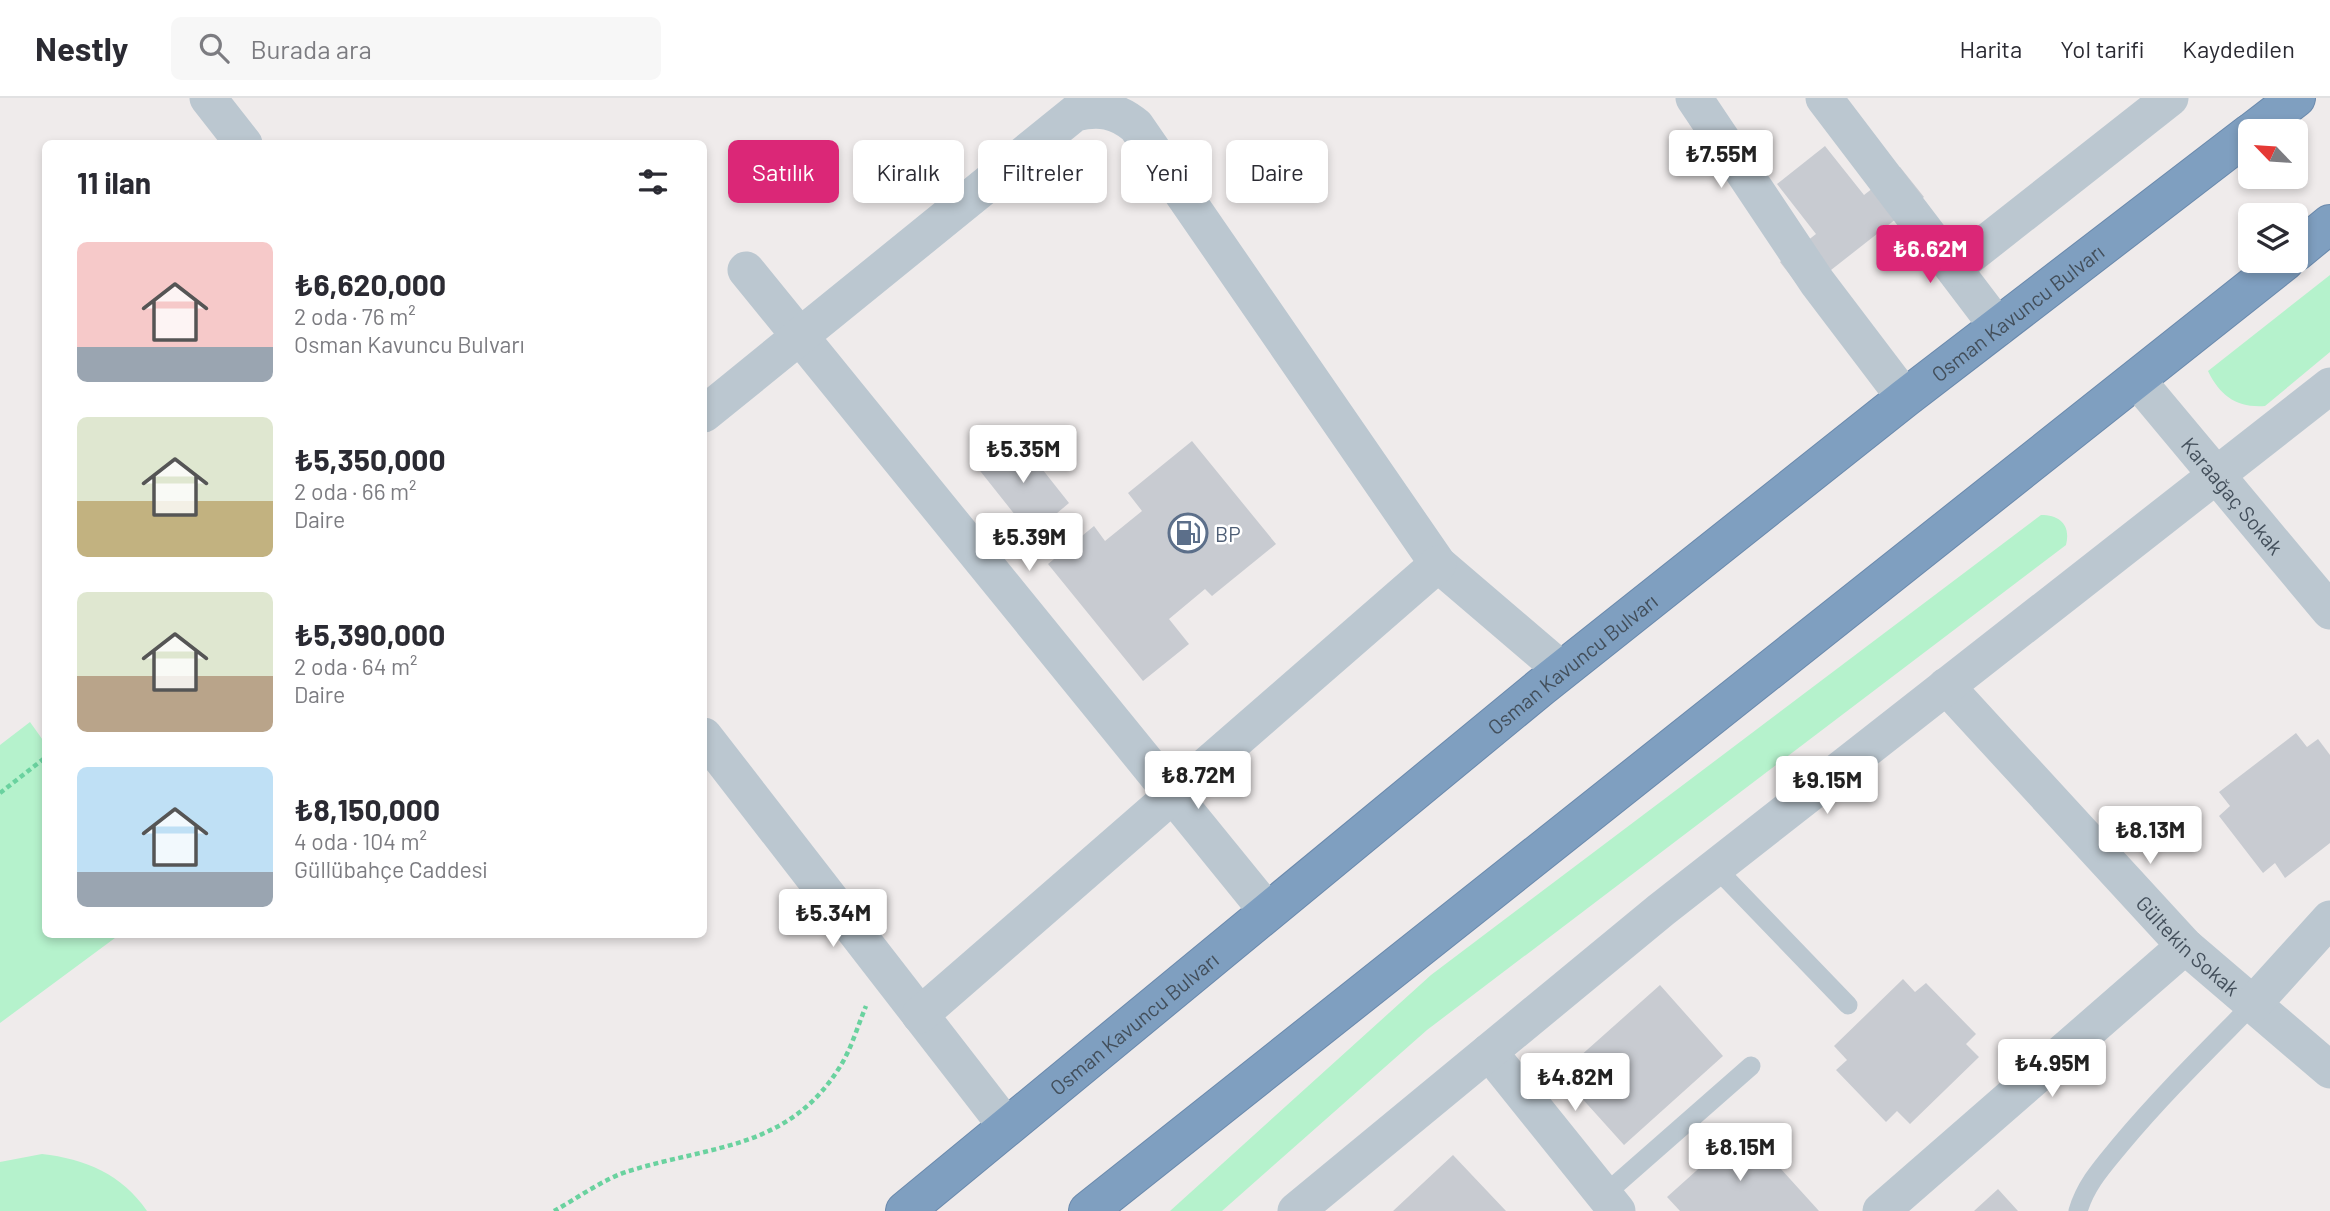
<!DOCTYPE html>
<html lang="tr">
<head>
<meta charset="utf-8">
<style>
	:root { --surface:#fff; --page:#f7f7f7; --text:#2b2b33; --muted:#7c7c81; --line:#e1e1e2; --accent:#db2777 }
	body { margin:0; font-family:Barlow,sans-serif; background:var(--page); color:var(--text); height:100vh; display:flex; flex-direction:column; font-size:26px; white-space:nowrap }
	* { box-sizing:border-box; margin:0 }
	p { font-size:23px; color:var(--muted) }
	.icon { flex:none; width:38px; height:38px; fill:none; stroke:currentColor; stroke-width:2; stroke-linecap:round; stroke-linejoin:round }
	.map { position:relative; flex:1; overflow:hidden }
	.details { position:absolute; left:42px; top:42px; width:665px; height:798px; display:flex; flex-direction:column; background:var(--surface); border-radius:10px; box-shadow:0 4px 10px #0003 }
	.details>* { flex:none }
	.top-card { position:absolute; left:728px; top:42px; width:665px; height:63px; display:flex; gap:14px }
	.needle { width:46px; rotate:295deg }
	.controls { position:absolute; left:2238px; top:21px; display:grid; gap:14px }
	.controls a { display:grid; place-items:center; width:70px; height:70px; border-radius:10px; background:var(--surface); box-shadow:0 4px 10px #0003; font-size:35px }
	.price { position:absolute; translate:-50% -60px; padding:0 16px; border-radius:7px; background:#fff; color:#222; font-size:23px; line-height:46px; filter:drop-shadow(0 2px 4px #0008) }
	.price::after { content:''; position:absolute; left:50%; top:42px; width:21px; height:16px; margin-left:-10px; background:inherit; clip-path:polygon(0 0,100% 0,50% 100%) }
	.price.selected { background:var(--accent); color:#fff }
	ul { padding:0; list-style:none }
	li { display:flex; align-items:center; gap:21px; height:175px; padding:0 35px }
	li span { display:grid; place-items:center; flex:none; width:196px; height:140px; border-radius:10px; color:#555 }
	li>.icon { margin-inline-start:auto }
	span .icon { width:84px; height:84px; fill:#fffc; stroke-width:1 }
	li b { font-size:30px }
	h2 { display:flex; justify-content:space-between; align-items:center; height:84px; padding:0 35px; font-size:30px }
	.tag { padding:0 24px; border-radius:10px; background:var(--surface); box-shadow:0 4px 10px #0003; font-size:24px; line-height:63px }
	.tag.selected { background:var(--accent); color:#fff }
	header { display:flex; align-items:center; gap:42px; box-sizing:border-box; height:98px; padding:0 35px; background:var(--surface); border-bottom:2px solid var(--line) }
	header strong { font-size:33px }
	nav { display:flex; gap:38px; margin-inline-start:auto; font-size:24px }
	.search { width:490px; height:63px; background:var(--page); display:flex; align-items:center; gap:18px; box-sizing:border-box; padding:0 24px; border-radius:10px; color:var(--muted); font-size:26px }
	.map>svg:first-child { display:block }
	.green { fill:#b5f2cc }
	.building { fill:#c8cbd1 }
	.lines { fill:none; stroke-linecap:round; stroke-linejoin:round }
	.highway-casing { stroke:#6a89ac; stroke-width:40 }
	.path { stroke:#6ad29f; stroke-width:4.5; stroke-dasharray:5 3.5; stroke-linecap:butt }
	.lane { stroke:#bbc7d0; stroke-width:19 }
	.street { stroke:#bbc7d0; stroke-width:37 }
	.highway { stroke:#7f9fc0; stroke-width:38 }
	.labels { text-anchor:middle; dominant-baseline:central; stroke-width:5; stroke-linejoin:round; paint-order:stroke }
	.street-label { font-size:21px; fill:#434f5b; stroke:#fff }
	.service-label { font-size:21px; fill:#4e5e75; stroke:#fff; text-anchor:start }
</style>
</head>
<body>
<header>
<strong>Nestly</strong>
<div class="search"><svg class="icon" aria-label="search" viewBox="0 0 24 24"><circle cx="10" cy="10" r="6"/><path d="M15 15l6 6"/></svg>Burada ara</div>
<nav><a>Harita</a><a>Yol tarifi</a><a>Kaydedilen</a></nav>
</header>
<div class="map">
<svg width="2330" height="1113" viewBox="0 0 2330 1113">
	<rect width="100%" height="100%" fill="#efebeb"/>
	<path class="green" d="M2330 177V254L2265 308C2237 310 2220 298 2208 273Z
		M2041 417C2060 417 2071 427 2066 447L1427 932 1222 1113H1170L1431 877Z
		M30 624 45 645 46 836 119 837 0 925V647Z
		M42 1056C85 1061 122 1076 147 1113H0V1064Z"/>
	<path class="building" d="M1825 48 1864 97 1900 69 1924 99 1803 194 1780 164 1816 136 1777 86Z
		M1016 338 1069 405 1031 437 977 369Z
		M1192 343 1276 446 1212 498 1205 491 1169 521 1189 546 1143 583 1048 466 1094 428 1105 443 1142 413 1128 395Z
		M2296 635 2307 649 2318 641 2330 657V745L2285 780 2275 765 2263 775 2219 718 2230 708 2219 694Z
		M1903 881 1915 894 1926 885 1976 936 1966 946 1979 959 1910 1026 1897 1013 1886 1024 1836 972 1847 962 1834 948Z
		M1660 887 1723 958 1624 1047 1560 976Z
		M1744 1030 1819 1113H1680L1667 1099Z
		M1453 1057 1506 1113H1393Z
		M1998 1091 2018 1113H1974Z"/>
	<g class="lines">
		<defs>
			<g id="highway">
				<path d="M2253 33 2296 0"/>
				<path d="M2296 154 2330 126"/>
				<path id="s3" d="M905 1113 1541 589 1905 300 2250 35"/>
				<path d="M1088 1113 2285 163"/>
			</g>
		</defs>
		<use href="#highway" class="highway-casing"/>
		<path class="path" d="M0 695 46 659
			M554 1113C576 1101 605 1080 629 1073 713 1047 790 1051 841 967 852 949 858 927 866 908"/>
		<path class="lane" d="M1716 770 1848 907
			M1604 1097 1751 968
			M2078 1113C2086 1086 2103 1068 2121 1046 2162 997 2208 952 2253 906"/>
		<g class="street">
			<path d="M208 0 244 46"/>
			<path d="M1694 0 1817 184 1905 300"/>
			<path d="M1824 0 1998 229"/>
			<path d="M1954 170 2170 0"/>
			<path d="M746 172 1268 814"/>
			<path id="s1" d="M2137 282 2330 513"/>
			<path d="M704 316 1075 15C1099 9 1117 12 1136 28L1438 466 1562 572"/>
			<path id="s2" d="M1946 588 2185 848 2330 972"/>
			<path d="M704 638 1007 1029"/>
			<path d="M2253 906 2330 821"/>
			<path d="M920 917 1438 466"/>
			<path d="M1489 954 1617 1113"/>
			<path d="M1296 1113 1661 812 2330 288"/>
			<path d="M1881 1113 2185 848"/>
		</g>
		<use href="#highway" class="highway"/>
	</g>
	<defs>
		<symbol id="fuel-ring" viewBox="-11 -11 22 22"><circle r="9.5" fill="#fff" stroke="#5c6f8a" stroke-width="1.5"/><path d="M-5.5-6h7V0h2V4h1.3V-2.5L3-4.5l.8-.8L6-3V5H2.5V1h-1V6h-7ZM-4.2-4.7v3.2H.2V-4.7Z" fill="#5c6f8a"/></symbol>
	</defs>
	<g fill-rule="evenodd">
		<use href="#fuel-ring" x="1166" y="413" width="44" height="44"/>
	</g>
	<g class="labels">
		<g class="street-label">
			<text stroke="none"><textPath href="#s3" startOffset="1430">Osman Kavuncu Bulvarı</textPath></text>
			<text stroke="none"><textPath href="#s1" startOffset="150">Karaağaç Sokak</textPath></text>
			<text stroke="none"><textPath href="#s3" startOffset="863">Osman Kavuncu Bulvarı</textPath></text>
			<text stroke="none"><textPath href="#s2" startOffset="355">Gültekin Sokak</textPath></text>
			<text stroke="none"><textPath href="#s3" startOffset="296">Osman Kavuncu Bulvarı</textPath></text>
		</g>
		<g class="service-label">
			<text x="1215" y="435">BP</text>
		</g>
	</g>
</svg>
<div class="controls">
<a><svg class="needle" viewBox="-14 -14 28 28"><path d="M0-13l5 13h-10z" fill="#e53935"/><path d="M0 13l5-13h-10z" fill="#7c7c81"/></svg></a>
<a><svg class="icon" aria-label="layers" viewBox="0 0 24 24"><path d="M12 4l9 5-9 5-9-5zM3 14l9 5 9-5"/></svg></a>
</div>
<b class="price" style="left:1721px;top:92px">₺7.55M</b>
<b class="price selected" style="left:1930px;top:187px">₺6.62M</b>
<b class="price" style="left:1023px;top:387px">₺5.35M</b>
<b class="price" style="left:1029px;top:475px">₺5.39M</b>
<b class="price" style="left:1198px;top:713px">₺8.72M</b>
<b class="price" style="left:1827px;top:718px">₺9.15M</b>
<b class="price" style="left:2150px;top:768px">₺8.13M</b>
<b class="price" style="left:833px;top:851px">₺5.34M</b>
<b class="price" style="left:2052px;top:1001px">₺4.95M</b>
<b class="price" style="left:1575px;top:1015px">₺4.82M</b>
<b class="price" style="left:1740px;top:1085px">₺8.15M</b>
<div class="top-card">
<a class="tag selected">Satılık</a>
<a class="tag">Kiralık</a>
<a class="tag">Filtreler</a>
<a class="tag">Yeni</a>
<a class="tag">Daire</a>
</div>
<section class="details">
<h2>11 ilan<svg class="icon" aria-label="filters" viewBox="0 0 24 24"><path d="M4 7h16M4 17h16"/><circle cx="9" cy="7" r="2"/><circle cx="15" cy="17" r="2"/></svg></h2>
<ul>
<li><span style="background:linear-gradient(#f6c9c9 75%,#9aa5b1 0)"><svg class="icon" aria-label="home" viewBox="0 0 24 24"><path d="M3 11l9-7 9 7M6 9v11h12V9"/></svg></span><div><b>₺6,620,000</b><p>2 oda · 76 m²</p><p>Osman Kavuncu Bulvarı</p></div></li>
<li><span style="background:linear-gradient(#dfe7d0 60%,#c2b280 0)"><svg class="icon" aria-label="home" viewBox="0 0 24 24"><path d="M3 11l9-7 9 7M6 9v11h12V9"/></svg></span><div><b>₺5,350,000</b><p>2 oda · 66 m²</p><p>Daire</p></div></li>
<li><span style="background:linear-gradient(#dfe7d0 60%,#b9a48a 0)"><svg class="icon" aria-label="home" viewBox="0 0 24 24"><path d="M3 11l9-7 9 7M6 9v11h12V9"/></svg></span><div><b>₺5,390,000</b><p>2 oda · 64 m²</p><p>Daire</p></div></li>
<li><span style="background:linear-gradient(#bfe0f5 75%,#9aa5b1 0)"><svg class="icon" aria-label="home" viewBox="0 0 24 24"><path d="M3 11l9-7 9 7M6 9v11h12V9"/></svg></span><div><b>₺8,150,000</b><p>4 oda · 104 m²</p><p>Güllübahçe Caddesi</p></div></li>
</ul>
</section>
</div>
</body>
</html>
